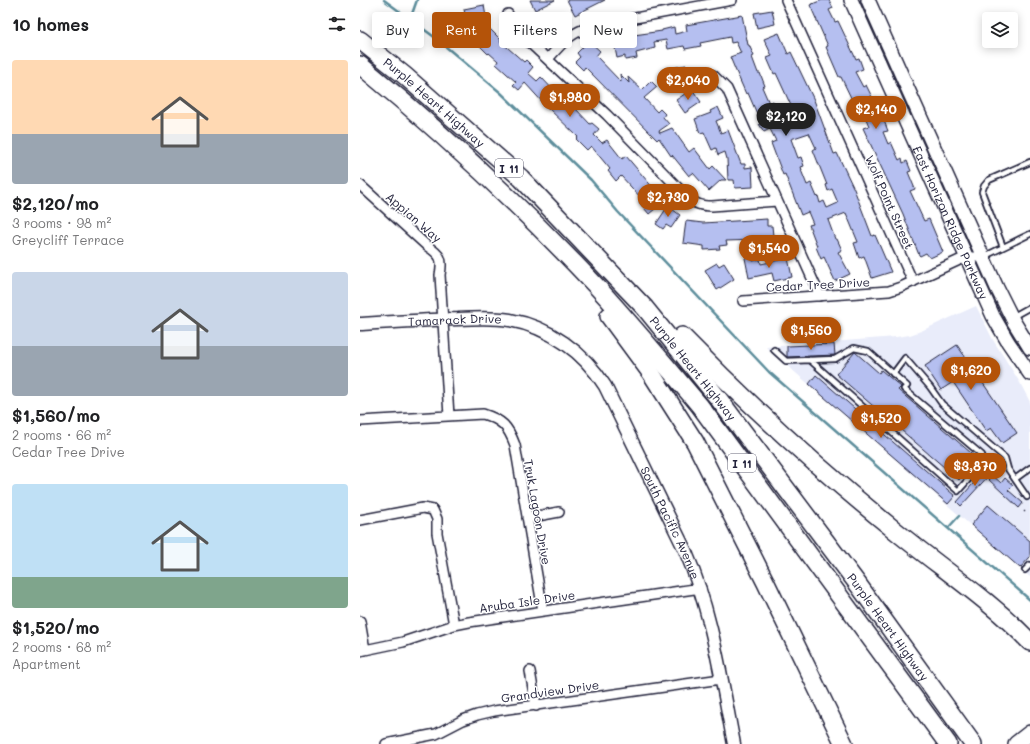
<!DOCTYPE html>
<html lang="en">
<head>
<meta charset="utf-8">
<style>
	:root { --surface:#fff; --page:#f2f2f2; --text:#202124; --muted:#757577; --accent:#b45309 }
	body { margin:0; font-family:Mali,sans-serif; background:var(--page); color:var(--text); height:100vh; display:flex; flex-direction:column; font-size:15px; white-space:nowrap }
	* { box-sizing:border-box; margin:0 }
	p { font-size:13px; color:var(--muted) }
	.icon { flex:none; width:22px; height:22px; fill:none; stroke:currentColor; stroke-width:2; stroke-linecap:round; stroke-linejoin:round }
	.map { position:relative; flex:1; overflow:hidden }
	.drawer { display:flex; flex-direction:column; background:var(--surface); width:360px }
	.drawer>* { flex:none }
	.guide { position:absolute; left:12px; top:12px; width:380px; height:36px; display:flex; gap:8px }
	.tools { position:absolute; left:622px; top:12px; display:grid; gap:8px }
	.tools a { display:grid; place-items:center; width:36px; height:36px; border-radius:4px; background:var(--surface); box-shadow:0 2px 10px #0003; font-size:20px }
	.price { position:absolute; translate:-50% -34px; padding:0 9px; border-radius:14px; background:var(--accent); color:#fff; font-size:13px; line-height:26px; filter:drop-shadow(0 1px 2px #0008) }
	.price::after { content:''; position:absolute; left:50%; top:24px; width:12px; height:9px; margin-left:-6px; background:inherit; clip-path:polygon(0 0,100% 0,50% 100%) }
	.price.selected { background:#222; color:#fff }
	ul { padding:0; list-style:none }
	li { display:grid; align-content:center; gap:8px; height:212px; padding:0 12px }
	li span { display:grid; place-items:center; height:124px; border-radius:4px; color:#555 }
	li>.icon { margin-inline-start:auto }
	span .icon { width:72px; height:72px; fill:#fffc; stroke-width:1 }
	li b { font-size:17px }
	h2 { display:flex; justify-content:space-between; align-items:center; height:48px; padding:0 12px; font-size:17px }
	.tag { padding:0 14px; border-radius:4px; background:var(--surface); box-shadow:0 2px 10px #0003; font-size:14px; line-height:36px }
	.tag.selected { background:var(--accent); color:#fff }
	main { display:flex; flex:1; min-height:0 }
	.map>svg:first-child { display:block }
	.built { fill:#e9ecfa }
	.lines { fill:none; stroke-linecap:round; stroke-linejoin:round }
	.stream { stroke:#5d8e9c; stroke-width:2.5 }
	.building { fill:#b5bff0; stroke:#22223b; fill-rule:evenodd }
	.service-casing { stroke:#22223b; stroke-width:8 }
	.minor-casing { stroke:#22223b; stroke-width:12 }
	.tertiary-casing { stroke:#22223b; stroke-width:15 }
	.secondary-casing { stroke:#22223b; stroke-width:16 }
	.primary-casing { stroke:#22223b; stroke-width:18 }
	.motorway-casing { stroke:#22223b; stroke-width:20 }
	.path { stroke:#22223b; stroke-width:1.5; stroke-dasharray:3 3; stroke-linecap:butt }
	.service { stroke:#fff; stroke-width:4.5 }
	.minor { stroke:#fff; stroke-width:9 }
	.tertiary { stroke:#fff; stroke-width:12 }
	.secondary { stroke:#fff; stroke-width:13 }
	.primary { stroke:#fff; stroke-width:15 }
	.motorway { stroke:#fff; stroke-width:17 }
	.labels { text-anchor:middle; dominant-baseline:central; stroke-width:3; stroke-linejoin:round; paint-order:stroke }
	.shield { fill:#fff; stroke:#646476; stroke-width:1 }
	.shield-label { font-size:11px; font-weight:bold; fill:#22223b }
	.street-label { font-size:12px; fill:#22223b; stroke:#fff }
</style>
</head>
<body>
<main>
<section class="drawer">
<h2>10 homes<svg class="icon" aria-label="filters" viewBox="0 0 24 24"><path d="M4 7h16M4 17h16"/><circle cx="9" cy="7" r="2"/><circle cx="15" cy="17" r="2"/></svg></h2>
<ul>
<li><span style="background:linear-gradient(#ffd9b3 60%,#9aa5b1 0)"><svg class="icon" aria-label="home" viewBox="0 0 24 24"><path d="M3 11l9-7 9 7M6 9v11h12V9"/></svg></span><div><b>$2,120/mo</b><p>3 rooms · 98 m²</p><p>Greycliff Terrace</p></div></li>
<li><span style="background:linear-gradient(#c9d6e8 60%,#9aa5b1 0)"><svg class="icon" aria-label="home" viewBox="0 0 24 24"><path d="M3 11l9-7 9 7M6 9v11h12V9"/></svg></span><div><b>$1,560/mo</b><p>2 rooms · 66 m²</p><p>Cedar Tree Drive</p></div></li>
<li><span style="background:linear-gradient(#bfe0f5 75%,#7fa58c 0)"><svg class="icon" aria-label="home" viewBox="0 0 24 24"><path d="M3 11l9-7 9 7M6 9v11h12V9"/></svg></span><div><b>$1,520/mo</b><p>2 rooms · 68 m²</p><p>Apartment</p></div></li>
</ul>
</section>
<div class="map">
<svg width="670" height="744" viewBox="0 0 670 744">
	<rect width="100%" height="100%" fill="#fff"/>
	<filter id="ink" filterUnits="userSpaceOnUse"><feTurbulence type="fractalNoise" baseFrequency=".025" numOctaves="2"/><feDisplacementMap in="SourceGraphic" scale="8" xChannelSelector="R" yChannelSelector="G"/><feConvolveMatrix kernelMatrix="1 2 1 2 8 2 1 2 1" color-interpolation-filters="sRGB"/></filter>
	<g filter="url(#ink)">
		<path class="built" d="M616 306 633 340 659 381 670 402V577L406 347 536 337 550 335 561 331Z"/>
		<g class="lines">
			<path class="stream" d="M24 0 73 36 141 93 231 180 258 212 409 372 670 600
				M49 19 52 14 57 0
				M588 528 599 516"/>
		</g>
		<path class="building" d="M170 0H195L175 10Z
			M207 0H245L215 15Z
			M462 0H469L473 8 469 10 475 22 478 21 496 59 499 58 503 69 495 72 503 87 506 85 513 99 517 97 523 112 521 113 528 131 523 132 528 144 531 142 539 160 542 158 543 163 547 161 551 171 548 172 555 189 550 191 551 193 564 221 569 219 583 252 570 258 566 253 560 256 559 255 543 214 503 128 509 126 504 114 498 117 493 107 495 106 481 77H479L466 47 468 46 450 5Z
			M124 5 126 17 106 21 104 9Z
			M412 10 415 24 397 28 394 13Z
			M193 13 202 21 189 36 179 28Z
			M382 15 388 45H389L394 56 392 57 398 73H400L405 86 402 87 409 103 413 101 427 127 441 122 436 108 433 110 416 73 414 74 407 58 412 56 404 39 419 33 428 54 431 52 454 100 474 154 477 153 494 189 512 236 515 235 531 272 512 278 504 256 499 258 494 243 498 242 486 213 468 220 475 239H477L482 250 478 252 490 274 475 281 464 257 461 259 456 247 457 246 449 225 453 224 448 212 441 215 425 174 423 175 411 143 416 141 410 129 404 132 399 124 401 123 388 93 386 94 375 69 370 57 381 53 376 42 371 43 370 37 340 43 341 46 325 49 324 46 308 49 306 40 294 42 295 48 276 53 277 58 265 60V56L257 58 253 38 302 31V30L314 27 315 34 327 31 326 25ZM449 133 456 148 453 150 467 185H466L468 191 472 189 478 203 467 208 464 201 460 203 458 196 457 197 451 183 447 185 441 170H442L441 167 444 166 441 157 438 158 431 139Z
			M127 26 141 40 140 41 164 62 166 60 173 67 168 73 177 81 181 77 198 95 200 92 230 124 232 123 239 129 234 135 242 143 247 140 262 159 266 156 294 189 296 187 302 194 297 199 302 203 289 214 279 202 282 199 261 176 256 181 248 171 250 169 231 146 227 150 216 139 218 137 186 106 165 83 159 90 153 85 156 82 136 64 138 61 129 53 128 54 114 40Z
			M229 41 240 51 236 56 261 82 260 74 269 83 268 77 282 90 291 81 297 87 284 98 297 112 300 109 305 114 303 117 309 124 299 131 300 133 312 128 329 152 334 148 350 169 353 166 366 180H361L349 191 333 173 329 176 312 155 311 156 299 138 297 140 225 67 223 70 215 62 220 57 217 53Z
			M326 65 330 84 307 89 303 70Z
			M332 89 341 102 325 113 316 100Z
			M358 107 363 118 356 121 361 133 368 130 381 164H385V168L392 167 393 187 375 188 374 180H368L367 159 365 152 358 155 356 148 352 150 344 132 340 133 335 119 351 113 350 111Z
			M308 206 320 215 311 228 306 225 303 229 296 224Z
			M407 219V226H412L414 245 398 247V240L366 241 367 245 359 246 360 249 344 250V246L323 243 326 221 343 223Z
			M392 256 393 261 400 259 401 264 428 258 432 277 414 281 412 273 389 278 385 258Z
			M357 263 359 266 364 263 374 279 357 290 345 270Z
			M474 344 475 355 427 357V346Z
			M597 345 657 433 642 443 631 428 626 431 593 382 581 390 565 366Z
			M495 352 519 373 521 370 541 387 538 390 618 459 599 480 476 374Z
			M456 375 595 496 588 504 449 384Z
			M627 468 632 472 601 506 597 502Z
			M632 475 641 483 645 478 653 485 648 490 663 503 659 508 628 479Z
			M628 505 670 541V557L660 568 611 525Z"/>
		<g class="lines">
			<defs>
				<path id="service" d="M643 247 622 192 624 186 629 180 670 162
					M625 256 670 234
					M652 317 670 307
					M414 350 426 361 475 359 494 348 508 351 547 386 544 389 622 455 624 462 598 491 450 360
					M533 374 545 358 570 387 582 404 645 458 648 469 667 497
					M655 479 670 468
					M665 570 670 565"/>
				<path id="minor" d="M426 0 553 282
					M148 14 155 29 247 115 327 197C335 204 341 206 352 206L417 201
					M188 59C203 42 210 33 232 26L372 0
					M353 75 367 89 460 296
					M0 185 67 246C81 255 83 259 80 275L89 416
					M383 301 529 291 541 287 606 257H623
					M0 421 123 414C142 420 148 426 155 445L183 611
					M167 518 199 512
					M0 520 63 508 73 510 77 519V533L94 625
					M0 621 5 650
					M0 651 43 642 94 625 109 622 341 588
					M170 671 176 706
					M26 744 76 734 103 720 117 715 134 711 361 679"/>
				<g id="tertiary">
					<path id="s1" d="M0 324C33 322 65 320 98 319 115 318 133 317 150 320 189 327 224 352 245 386L325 550C352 612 361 678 374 744"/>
				</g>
				<g id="secondary">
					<path id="s2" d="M491 0 633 316 648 342 670 374"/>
					<path d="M508 0 637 288 654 322 670 348"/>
				</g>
				<path id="primary" d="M656 744 670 733"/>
				<g id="motorway">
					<path id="s3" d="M0 40 44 75 161 178 285 308 358 398 497 583 613 744"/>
					<path d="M0 65C85 135 164 209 239 289 274 327 307 367 340 406L588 744"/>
					<path d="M249 316 291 373 335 442 406 583 484 744"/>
					<path d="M322 336C390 406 461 471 537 532 581 568 631 601 670 642"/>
				</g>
			</defs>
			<use href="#service" class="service-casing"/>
			<use href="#minor" class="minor-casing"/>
			<use href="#tertiary" class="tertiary-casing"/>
			<use href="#secondary" class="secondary-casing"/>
			<use href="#primary" class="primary-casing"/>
			<use href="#motorway" class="motorway-casing"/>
			<path class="path" d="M664 512 665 511"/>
			<use href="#service" class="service"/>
			<use href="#minor" class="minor"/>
			<use href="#tertiary" class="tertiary"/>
			<use href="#secondary" class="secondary"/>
			<use href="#primary" class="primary"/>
			<use href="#motorway" class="motorway"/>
		</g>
	</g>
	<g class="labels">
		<g class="shield">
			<rect x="135" y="159" width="28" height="18" rx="3"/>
			<rect x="368" y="454" width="28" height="18" rx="3"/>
		</g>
		<g class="shield-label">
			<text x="149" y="168">I 11</text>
			<text x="382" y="463">I 11</text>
		</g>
		<g class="street-label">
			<text stroke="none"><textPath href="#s3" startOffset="97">Purple Heart Highway</textPath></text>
			<text transform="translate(530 202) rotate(66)">Wolf Point Street</text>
			<text transform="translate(54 217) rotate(41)">Appian Way</text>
			<text stroke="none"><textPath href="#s2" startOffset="244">East Horizon Ridge Parkway</textPath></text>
			<text transform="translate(458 284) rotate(-3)">Cedar Tree Drive</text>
			<text stroke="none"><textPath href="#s1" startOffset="95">Tamarack Drive</textPath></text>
			<text stroke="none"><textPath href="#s3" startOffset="469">Purple Heart Highway</textPath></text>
			<text transform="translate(178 512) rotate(80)">Truk Lagoon Drive</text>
			<text stroke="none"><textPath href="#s1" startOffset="421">South Pacific Avenue</textPath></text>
			<text transform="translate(167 601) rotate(-8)">Aruba Isle Drive</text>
			<text stroke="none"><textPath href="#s3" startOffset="793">Purple Heart Highway</textPath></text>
			<text transform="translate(190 691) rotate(-8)">Grandview Drive</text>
		</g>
	</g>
</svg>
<div class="tools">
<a><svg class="icon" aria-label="layers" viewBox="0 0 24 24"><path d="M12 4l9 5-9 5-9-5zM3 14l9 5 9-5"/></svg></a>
</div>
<b class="price" style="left:328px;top:101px">$2,040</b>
<b class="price" style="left:210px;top:118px">$1,980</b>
<b class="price" style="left:516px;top:130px">$2,140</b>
<b class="price selected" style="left:426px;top:137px">$2,120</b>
<b class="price" style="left:308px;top:218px">$2,730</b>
<b class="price" style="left:409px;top:269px">$1,540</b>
<b class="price" style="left:451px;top:351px">$1,560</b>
<b class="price" style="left:611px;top:391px">$1,620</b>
<b class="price" style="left:521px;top:439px">$1,520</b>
<b class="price" style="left:615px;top:487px">$3,870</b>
<div class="guide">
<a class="tag">Buy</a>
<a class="tag selected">Rent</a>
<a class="tag">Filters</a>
<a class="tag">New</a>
</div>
</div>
</main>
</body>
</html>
